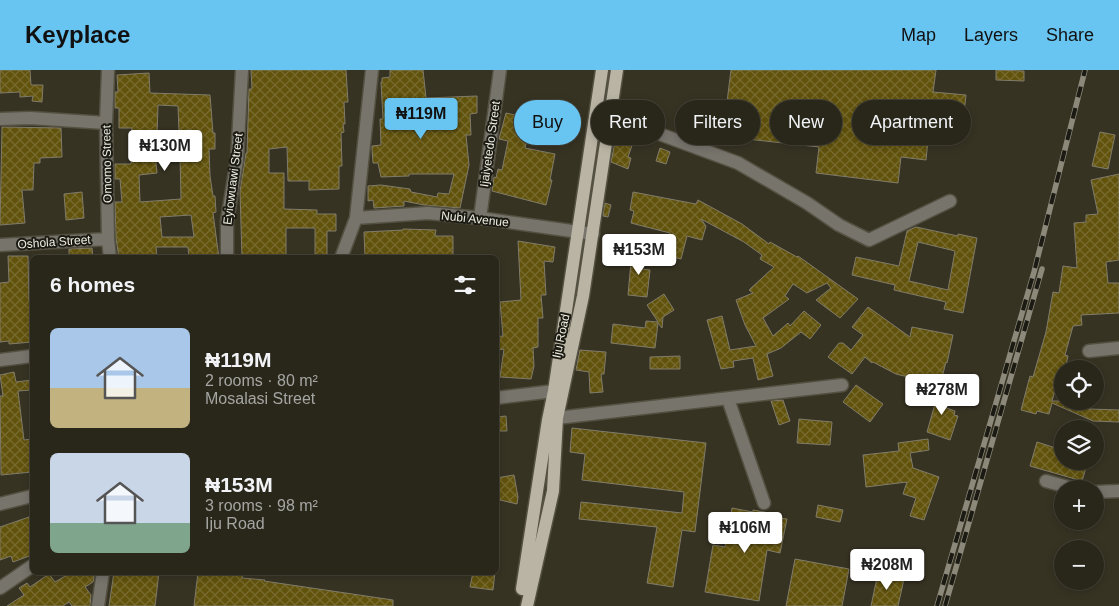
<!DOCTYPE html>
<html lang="en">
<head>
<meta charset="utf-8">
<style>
	:root { --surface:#29261a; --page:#312e23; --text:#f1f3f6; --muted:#a5a5a2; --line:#454339; --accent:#68c4f0 }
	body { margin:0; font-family:Arial,sans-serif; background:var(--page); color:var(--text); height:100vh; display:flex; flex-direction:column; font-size:19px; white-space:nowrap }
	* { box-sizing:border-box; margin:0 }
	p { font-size:16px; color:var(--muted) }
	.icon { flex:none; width:28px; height:28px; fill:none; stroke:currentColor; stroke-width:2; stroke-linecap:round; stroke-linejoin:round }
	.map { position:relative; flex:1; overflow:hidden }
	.drawer { position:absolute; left:30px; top:185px; width:469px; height:320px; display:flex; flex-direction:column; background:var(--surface); border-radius:8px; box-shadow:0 2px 8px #0003,0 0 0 1px var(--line) }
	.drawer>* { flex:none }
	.top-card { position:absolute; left:514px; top:30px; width:475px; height:45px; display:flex; gap:10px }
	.fabs { position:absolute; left:1054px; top:290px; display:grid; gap:10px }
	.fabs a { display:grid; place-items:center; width:50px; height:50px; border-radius:50%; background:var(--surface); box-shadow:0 2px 8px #0003,0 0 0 1px var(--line); font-size:25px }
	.price { position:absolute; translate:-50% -42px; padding:0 11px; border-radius:5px; background:#fff; color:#222; font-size:16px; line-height:32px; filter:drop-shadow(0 1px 2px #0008) }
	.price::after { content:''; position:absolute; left:50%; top:30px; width:15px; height:11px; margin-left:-8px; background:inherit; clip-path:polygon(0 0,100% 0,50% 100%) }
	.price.current { background:var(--accent); color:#111 }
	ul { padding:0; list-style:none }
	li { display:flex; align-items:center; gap:15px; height:125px; padding:0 20px }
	li span { display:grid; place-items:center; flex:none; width:140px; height:100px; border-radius:8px; color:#555 }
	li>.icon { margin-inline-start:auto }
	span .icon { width:60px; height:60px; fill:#fffc; stroke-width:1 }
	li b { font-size:21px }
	h2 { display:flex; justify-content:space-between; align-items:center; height:60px; padding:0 20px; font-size:21px }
	.tag { padding:0 18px; border-radius:22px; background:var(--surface); box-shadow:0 2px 8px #0003,0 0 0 1px var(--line); font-size:18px; line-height:45px }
	.tag.current { background:var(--accent); color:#111 }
	header { display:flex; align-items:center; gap:30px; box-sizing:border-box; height:70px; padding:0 25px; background:var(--accent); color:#111 }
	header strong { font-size:24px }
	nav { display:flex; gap:28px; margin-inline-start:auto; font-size:18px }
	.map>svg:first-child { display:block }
	.building { fill:url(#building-cross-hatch); stroke:#817c6a; fill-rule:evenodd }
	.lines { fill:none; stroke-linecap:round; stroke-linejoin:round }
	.minor-casing { stroke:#545142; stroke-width:15 }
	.major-casing { stroke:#545142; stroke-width:15 }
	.minor { stroke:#77746c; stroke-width:12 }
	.major { stroke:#bab4a4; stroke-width:12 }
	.rail-casing { stroke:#8c897b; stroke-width:5.5 }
	.rail { stroke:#1c1b13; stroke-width:4; stroke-dasharray:11; stroke-linecap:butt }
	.labels { text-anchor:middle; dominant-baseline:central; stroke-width:4; stroke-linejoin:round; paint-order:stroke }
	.street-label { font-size:12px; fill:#efede2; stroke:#1c1b13 }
</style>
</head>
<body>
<header>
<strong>Keyplace</strong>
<nav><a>Map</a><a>Layers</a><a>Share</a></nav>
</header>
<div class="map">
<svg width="1119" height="536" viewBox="0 0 1119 536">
	<defs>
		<pattern id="building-cross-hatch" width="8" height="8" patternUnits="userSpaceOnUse" patternTransform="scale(1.25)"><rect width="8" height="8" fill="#61520c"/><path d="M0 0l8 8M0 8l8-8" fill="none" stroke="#786b2f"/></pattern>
	</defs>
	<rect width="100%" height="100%" fill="#373323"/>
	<path class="building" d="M0 0H30L31 15H43L42 32 32 31 33 26 20 27V22L0 23Z
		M251 0H346L348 32H344L345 54H343L344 62 341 63 342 96H339V119L309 120V111H288L287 77 269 79V103H284V139L317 140V144H336V161H327V187H315V158H286V188H242L240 121 246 83H247L249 19H252Z
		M390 0H423L426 28 477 26V43L470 44 471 65H466L469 95 460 138 424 135 404 131V136L374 138 373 130 368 131V116L381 115 410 119 411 122 437 127 438 123 449 124 454 104H409V106L381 107 378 93H373L372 79V76L381 75 380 49H383L381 12H382V8L390 7Z
		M731 0H936L933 22 966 25 964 43 931 40 926 90 901 87 898 113 816 103 819 77 738 68 742 34 727 32Z
		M996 0 1024 1V11L996 10Z
		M149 3 150 23 210 25 213 63H215V79H209L210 106 213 126H215L216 142 213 143 219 188H189L188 177H156L157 188H119L116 168 115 132H122L120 109H115V94H131L132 58H119V38H115V22H118L117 5ZM158 35 178 36 179 61 190 60V85H180L181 129 140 132 139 105 157 103 155 83 164 84V66H157ZM191 145 194 167H162L160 147Z
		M506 43 532 49 525 78 555 84 550 110H552L546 135 492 121 494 107 496 108 498 99 502 100 508 71 499 69Z
		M2 57 61 58 62 87 40 88V93H34L33 120H22L25 153 0 155Z
		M618 58 636 64 628 87 631 88 628 99 611 92Z
		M1100 62 1115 65 1108 99 1092 96Z
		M660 78 670 82 666 94 656 91Z
		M1119 104V190L1106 192 1108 213H1119V243L1081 245 1082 255 1073 256 1065 285 1068 286 1065 299H1062L1060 303 1052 331H1092L1089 339 1119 340V352L1093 351 1052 333 1049 344 1037 341 1036 344 1021 340 1030 306 1033 307 1046 262 1053 222 1059 223 1063 196 1077 198 1074 153 1086 152V145L1098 144 1091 110Z
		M82 122 84 148 66 150 64 124Z
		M633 122 696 134 698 130 742 154 769 174 770 172 797 187 798 186 858 229 840 248 816 230 831 218 827 213 807 223 793 214 785 226 789 229 763 248 773 266 788 253 790 256 804 241 821 255 810 269 801 262 781 278 767 284 773 306 758 310 753 288 733 291 734 297 721 299 707 250 722 246 730 280 756 276 745 255 736 230 753 223 749 220 774 197 760 189 762 185 744 172 701 149 706 156 702 170 687 166 681 189 665 185 670 163 631 153 634 141 630 140Z
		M605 133 611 135 608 147 603 146Z
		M916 157 958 166V164L977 168 963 243 944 239 946 232 894 220 895 215 852 205 856 187 899 196 907 161ZM918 172 955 181 948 220 909 211Z
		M403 159 436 160 435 166H453V188H365L364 162 403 160Z
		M518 171 555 177 553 192 544 191 546 225H541L543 248H538V277L533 278 534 296 531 309 500 307 504 279 496 280V267L503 266 500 232 521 230Z
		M92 178 93 188H69V179Z
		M632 181 646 184 642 199 650 200 647 227 628 225Z
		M8 186H28L29 231H32V272L9 274V271L0 272V213L9 212Z
		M664 224 674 240 663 247 662 258 658 253 655 278 611 273 613 254 645 258 646 251 658 252 647 235Z
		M868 237 910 267 912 257 953 265 947 293 946 292 940 315 896 304 873 292 872 293 865 287 852 304 828 287 839 273H843L851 280 863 265 852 257Z
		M580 280 606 282 604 304H601L603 322 590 323 589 302 576 300Z
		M680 286V299H650V287Z
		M14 302 16 312 32 310V320L18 321 24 370 32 369V402L1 405 0 326H3L0 305Z
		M856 315 883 334 870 352 843 332Z
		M937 316 949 323 944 337 955 341 954 345 958 346 950 370 927 362 937 327 932 325Z
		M783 330 790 351 779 355 771 331Z
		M506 346 507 361H496V347Z
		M799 349 832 352 830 375 797 373Z
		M572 358 706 373 695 462 682 460 673 517 647 513 657 457 579 449 581 432 682 443 684 422 582 410 585 384 570 382Z
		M928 369 929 380 910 383 913 398 939 407 924 450 910 446 916 428 903 424 907 412 866 417 863 385 899 381 898 373Z
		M1037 372 1062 380V391H1088L1082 411 1030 396Z
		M514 405 518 427 517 434 500 430 496 410V408Z
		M818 435 843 440 840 452 816 447Z
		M732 438 753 442V440L780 445 779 448 787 449 780 483 767 480 759 531 705 522 713 475 725 477Z
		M32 446V485L13 492 11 486 0 490V457Z
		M795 489 849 499 842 536H786Z
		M72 502H92L94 507 93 512 85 517 91 525 90 536H72L69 532 63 536H7L24 525 19 518 27 513 30 517 49 504 55 512Z
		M114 502H159L155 536H109Z
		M198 502H243L242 508 265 510 264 511 393 530V536H194Z
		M473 502H495L493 520 470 517Z
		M878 503 904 509 898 536H871Z"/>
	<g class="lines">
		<defs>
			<path id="minor" d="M108 0 106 53 108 169 110 188
				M611 46 738 93 807 133 839 155 869 170 950 131
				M0 49 30 48 106 53
				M356 148 428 143 480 148 593 164
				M480 148 500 0
				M0 175 108 169
				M227 188V151L237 90 242 0
				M341 188 356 148 372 0
				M1089 281 1119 278
				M0 290 32 286
				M496 328 554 321
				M728 329 764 433
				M557 348 842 315
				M1046 411 1075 419
				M1095 422 1119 421
				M0 434 32 426
				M0 518 32 496
				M98 536 103 502"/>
			<path id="major" d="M522 519 548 350 554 321 602 0
				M527 536 553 421 557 348 583 226 617 0"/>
		</defs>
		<use href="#minor" class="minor-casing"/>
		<use href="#major" class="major-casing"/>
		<use href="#minor" class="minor"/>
		<use href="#major" class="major"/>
		<defs>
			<path id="rail" d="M937 536 1034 202 1085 0
				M945 536 1042 199"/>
		</defs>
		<use href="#rail" class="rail-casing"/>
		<use href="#rail" class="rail"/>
	</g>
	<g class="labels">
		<g class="street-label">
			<text transform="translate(490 74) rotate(-82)">Ijaiyetedo Street</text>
			<text transform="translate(107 94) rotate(-91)">Omomo Street</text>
			<text transform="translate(233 109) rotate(-83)">Eyiowuawi Street</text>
			<text transform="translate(475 149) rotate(6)">Nubi Avenue</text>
			<text transform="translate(54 172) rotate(-4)">Oshola Street</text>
			<text transform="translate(561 266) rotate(-78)">Iju Road</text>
		</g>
	</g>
</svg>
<div class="fabs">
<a><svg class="icon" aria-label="locate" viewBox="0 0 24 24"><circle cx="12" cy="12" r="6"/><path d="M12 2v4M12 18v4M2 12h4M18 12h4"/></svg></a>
<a><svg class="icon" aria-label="layers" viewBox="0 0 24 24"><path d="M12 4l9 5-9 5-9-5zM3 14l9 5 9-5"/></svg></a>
<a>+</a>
<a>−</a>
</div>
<b class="price current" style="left:421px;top:70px">₦119M</b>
<b class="price" style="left:165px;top:102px">₦130M</b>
<b class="price" style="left:639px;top:206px">₦153M</b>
<b class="price" style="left:942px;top:346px">₦278M</b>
<b class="price" style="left:745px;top:484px">₦106M</b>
<b class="price" style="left:887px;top:521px">₦208M</b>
<div class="top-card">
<a class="tag current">Buy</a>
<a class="tag">Rent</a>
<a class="tag">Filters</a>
<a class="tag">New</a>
<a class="tag">Apartment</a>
</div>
<section class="drawer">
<h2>6 homes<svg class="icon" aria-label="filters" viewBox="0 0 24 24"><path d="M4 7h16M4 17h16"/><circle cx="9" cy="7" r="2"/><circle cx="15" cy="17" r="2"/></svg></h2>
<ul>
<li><span style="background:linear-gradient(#a9c7e8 60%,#c2b280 0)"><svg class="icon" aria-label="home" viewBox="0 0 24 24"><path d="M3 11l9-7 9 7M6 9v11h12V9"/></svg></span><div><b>₦119M</b><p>2 rooms · 80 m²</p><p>Mosalasi Street</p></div></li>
<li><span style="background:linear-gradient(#c9d6e8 70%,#7fa58c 0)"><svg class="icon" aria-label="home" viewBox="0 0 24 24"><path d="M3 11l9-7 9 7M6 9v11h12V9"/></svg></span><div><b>₦153M</b><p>3 rooms · 98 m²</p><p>Iju Road</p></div></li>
</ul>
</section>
</div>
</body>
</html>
